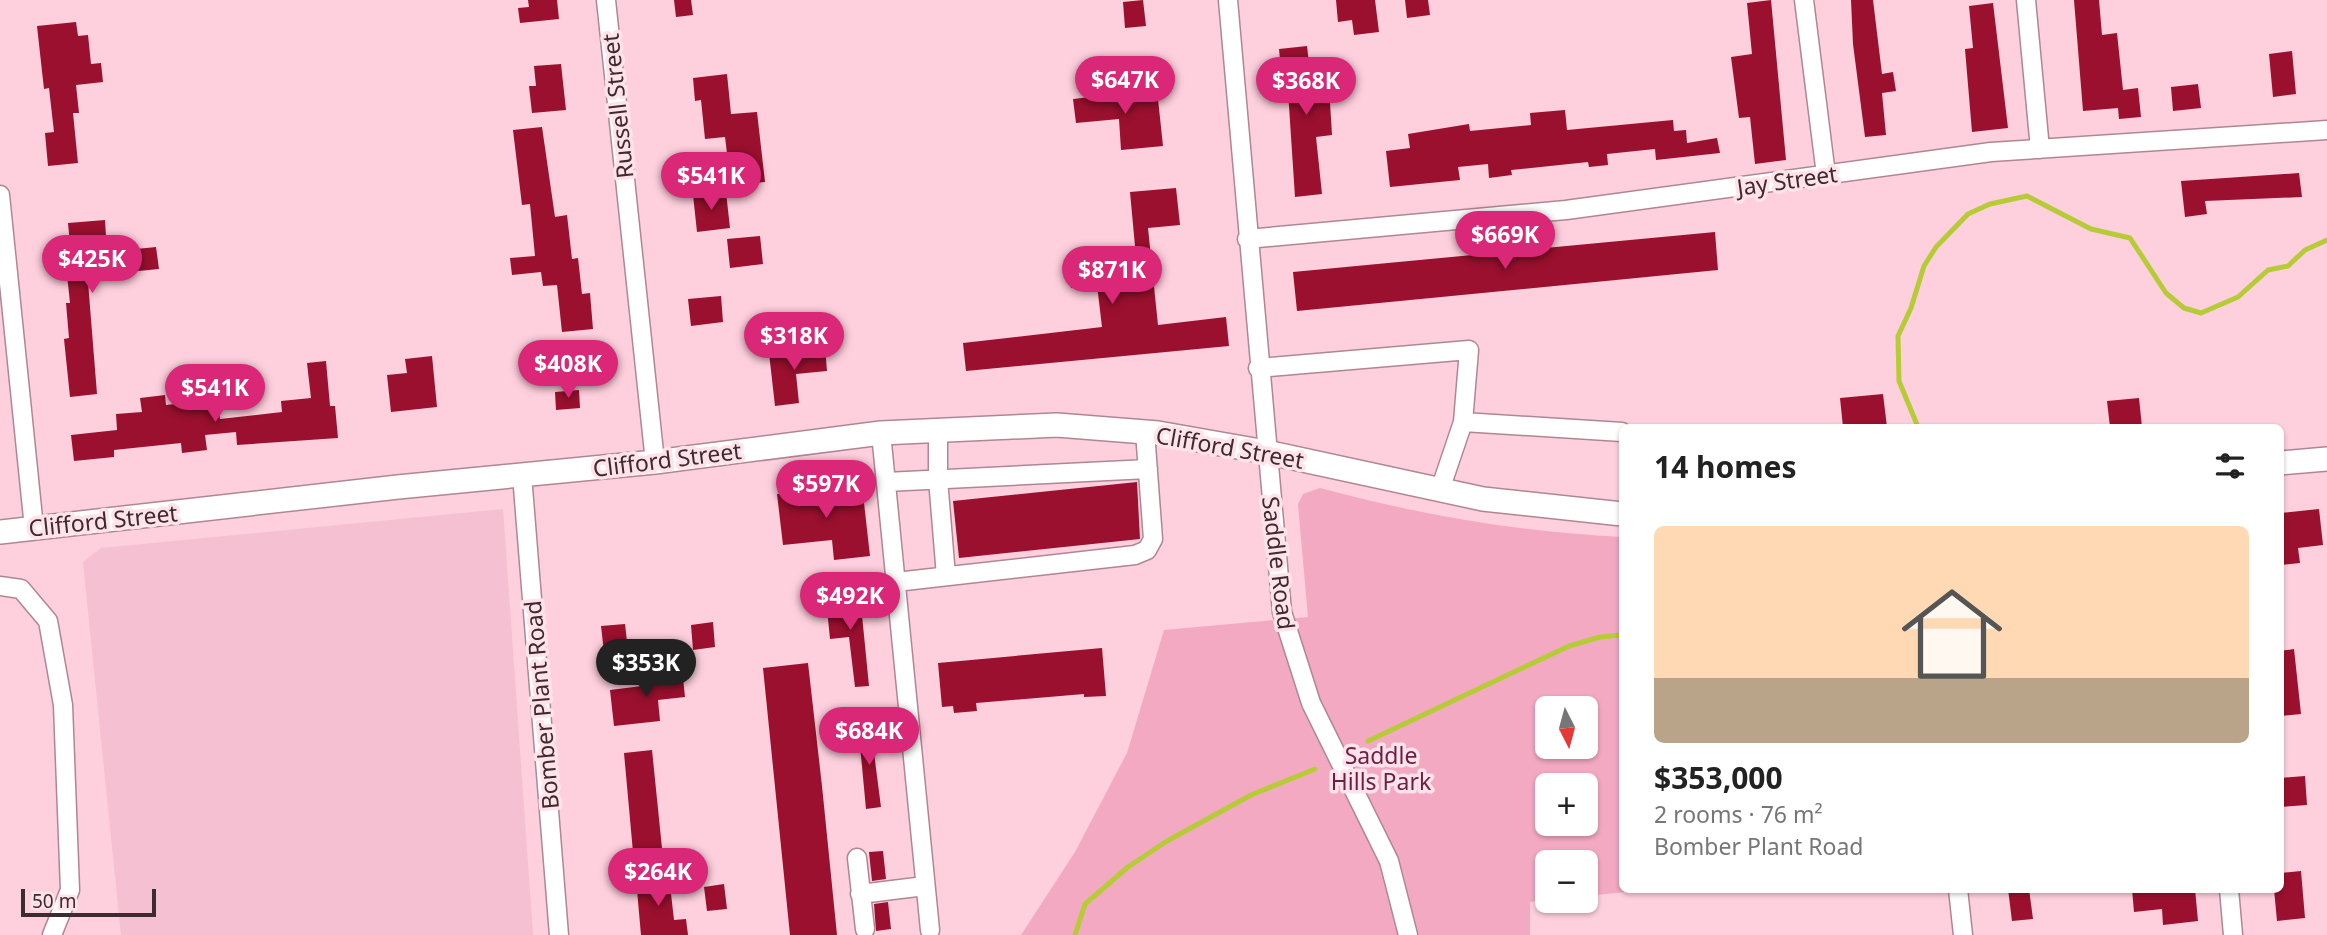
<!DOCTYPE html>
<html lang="en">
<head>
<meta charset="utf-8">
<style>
	:root { --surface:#fff; --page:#f6f6f6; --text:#222; --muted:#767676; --line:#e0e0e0; --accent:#db2777 }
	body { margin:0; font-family:"Noto Sans",sans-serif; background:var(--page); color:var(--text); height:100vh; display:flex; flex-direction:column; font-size:26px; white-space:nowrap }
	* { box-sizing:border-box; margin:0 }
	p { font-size:23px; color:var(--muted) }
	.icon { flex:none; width:38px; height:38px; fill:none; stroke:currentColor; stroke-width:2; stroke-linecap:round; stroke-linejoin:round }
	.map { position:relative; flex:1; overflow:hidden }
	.details { position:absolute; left:1619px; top:424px; width:665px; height:469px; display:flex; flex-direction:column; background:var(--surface); border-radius:10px; box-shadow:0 2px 5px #0004 }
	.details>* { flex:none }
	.needle { width:46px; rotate:174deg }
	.fabs { position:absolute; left:1535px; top:696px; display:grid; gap:14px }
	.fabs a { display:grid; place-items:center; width:63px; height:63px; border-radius:10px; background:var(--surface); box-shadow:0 2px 5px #0004; font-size:35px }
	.scale { position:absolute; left:21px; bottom:18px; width:135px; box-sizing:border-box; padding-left:7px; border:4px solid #3d2b31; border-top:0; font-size:19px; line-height:24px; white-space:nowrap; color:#3d2b31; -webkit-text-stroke:5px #ffe2ea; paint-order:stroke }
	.price { position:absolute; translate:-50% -60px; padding:0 16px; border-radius:24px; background:var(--accent); color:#fff; font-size:23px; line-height:46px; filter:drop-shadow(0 2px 4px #0008) }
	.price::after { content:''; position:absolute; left:50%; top:42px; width:21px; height:16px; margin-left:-10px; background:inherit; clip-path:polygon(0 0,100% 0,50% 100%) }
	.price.current { background:#222; color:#fff }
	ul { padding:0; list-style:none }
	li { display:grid; align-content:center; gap:14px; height:371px; padding:0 35px }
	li+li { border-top:2px solid var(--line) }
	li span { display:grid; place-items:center; height:217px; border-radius:10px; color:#555 }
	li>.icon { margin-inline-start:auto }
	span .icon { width:126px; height:126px; fill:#fffc; stroke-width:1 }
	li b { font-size:30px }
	h2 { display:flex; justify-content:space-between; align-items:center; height:84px; padding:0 35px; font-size:30px }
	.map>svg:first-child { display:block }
	.built { fill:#f5c0d1 }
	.green { fill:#f3a9c2; fill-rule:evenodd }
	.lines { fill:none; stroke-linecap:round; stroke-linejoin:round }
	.stream { stroke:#b6cc37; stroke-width:5 }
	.building { fill:#9a102e }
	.minor-casing { stroke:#b18694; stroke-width:21 }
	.major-casing { stroke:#b18694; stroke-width:26 }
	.minor { stroke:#fff; stroke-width:18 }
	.major { stroke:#fff; stroke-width:23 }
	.labels { text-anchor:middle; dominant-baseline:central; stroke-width:7; stroke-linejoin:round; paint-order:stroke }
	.street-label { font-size:23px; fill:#3d2b31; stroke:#ffe2ea }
	.park-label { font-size:23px; fill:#6f1e42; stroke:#ffe2ea }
</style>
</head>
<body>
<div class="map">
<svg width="2327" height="935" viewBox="0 0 2327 935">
	<rect width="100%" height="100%" fill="#fecfdd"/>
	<path class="built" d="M503 509 533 935H121L83 562 101 548Z"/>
	<path class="green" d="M1320 488C1420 515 1519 532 1622 537V889H1655L1586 896V863H1547V900L1530 902V935H1021L1075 852 1127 753 1164 630 1308 617 1298 504 1303 494ZM1547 709H1586V747H1547ZM1547 786H1586V824H1547Z"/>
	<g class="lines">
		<path class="stream" d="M1918 427 1899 381 1898 336 1911 308 1924 266 1936 247 1968 214 1990 204 2027 196 2091 229 2130 238 2166 293 2184 308 2201 313 2238 297 2268 270 2288 266 2305 250 2327 240
			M1368 741 1569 646 1600 637 1622 635
			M1075 935 1085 904 1128 867 1167 841 1251 795 1315 769"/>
	</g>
	<path class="building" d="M528 0H557L559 19 520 23 518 8 529 7Z
		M674 0H691L693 15 676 17Z
		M1143 0 1146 26 1125 28 1123 2Z
		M1336 0H1375L1379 32 1354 35 1352 20 1338 22Z
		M1405 0H1428L1430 15 1407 18Z
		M1771 0 1786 160 1755 164 1750 117 1739 118 1731 57 1752 54 1747 3Z
		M1851 0H1873L1882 74 1893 72 1896 91 1882 93 1886 135 1865 137 1853 44Z
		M2074 0H2099L2102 35 2117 33 2123 90 2138 88 2141 117 2119 119 2118 108 2083 111Z
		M1993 3 2008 128 1972 132 1965 49 1973 48 1969 6Z
		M76 22 78 36 88 35 91 64 101 63 103 82 76 85 79 113H73L78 163 48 166 45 133 54 132 49 88 44 89 37 26Z
		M1307 46 1310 72 1328 70 1332 135 1316 137 1322 194 1295 197 1288 91H1283L1279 49Z
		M2292 51 2296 94 2273 97 2269 54Z
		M561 64 566 110 532 113 529 86H536L534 66Z
		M727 74 731 114 757 112 765 182 731 186 725 137 705 139 701 100 695 101 693 78Z
		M1142 84 1144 100 1158 99 1163 146 1121 150 1119 119 1076 123 1073 99 1116 94V87Z
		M2198 84 2201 108 2173 111 2171 87Z
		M1565 110 1567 130 1673 120 1674 131 1686 130 1687 143 1717 138 1720 153 1656 160 1655 149 1607 154 1608 165 1589 167 1588 162 1511 170 1512 175 1489 178 1488 164 1458 167 1460 180 1390 187 1386 151 1410 148 1408 134 1469 124 1470 131 1531 125 1530 113Z
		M542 127 555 217 567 215 572 259 578 258 582 294 590 293 593 329 562 332 557 285 543 286 541 272 512 275 510 258 535 256 530 204 522 205 513 130Z
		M2299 173 2302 197 2205 201 2207 214 2185 217 2181 181Z
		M1176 188 1180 225 1148 228 1158 325 1226 317 1229 346 966 371 963 343 1102 327 1097 285 1071 288 1068 262 1095 259 1094 250 1135 246 1130 192Z
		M726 192 730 228 697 232 693 195Z
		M105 220 107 252 156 247 159 269 108 274 109 280 88 282 97 394 70 397 64 339 69 338 66 303H70L65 256 71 255 68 223Z
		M1715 232 1718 270 1297 311 1293 272Z
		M760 236 763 264 730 268 727 239Z
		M721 296 723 322 691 326 688 299Z
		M825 347 827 371 796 374 799 403 775 406 769 353Z
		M432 356 437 407 391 412 387 375 407 373 405 359Z
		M326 361 330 406H335L338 438 237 445 236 432 205 435 207 450 182 453 181 443 114 450V457L74 461 71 435 117 430 116 414 142 412 140 398 165 395 166 405 218 399 220 419 282 412 281 401 311 398 307 363Z
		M579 390 580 408 556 410 555 392Z
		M1883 394 1887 427H1843L1840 398Z
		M2139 398 2142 427H2110L2107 401Z
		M1137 482 1140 539 959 558 953 501Z
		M862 485 870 556 834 560 832 540 783 545 777 494Z
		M2319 509 2323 545 2298 548 2300 563 2280 565V513Z
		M860 595 869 686 855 687 849 637 830 639 826 599Z
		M713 622 715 647 693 650 691 625Z
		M625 624 629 659 605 661 601 626Z
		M1102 648 1106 696 1084 697V694L976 703 977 711 954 713 953 706 942 707 938 663Z
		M2294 649 2301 714 2280 716V651Z
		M808 663 822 786 837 935H790L763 668Z
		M682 668 685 697 658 700 660 721 614 726 610 690 658 684 657 671Z
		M870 722 881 807 866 809 858 724Z
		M652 750 662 848 633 852 624 753Z
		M2305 776 2307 805 2280 807V778Z
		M883 851 886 879 872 881 869 852Z
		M2301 871 2305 918 2277 921 2274 889H2280V873Z
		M669 876 674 920 686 919 688 935H641L636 879Z
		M724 884 727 909 707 911 704 887Z
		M2008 889H2029L2033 919 2012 921Z
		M2132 889H2195L2198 921 2163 925 2162 909 2134 912Z
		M888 902 891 929 876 931 874 904Z"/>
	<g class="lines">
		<defs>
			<path id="minor" d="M606 0 655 462
				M1228 0 1282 612 1311 703 1389 861 1408 935
				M1804 0 1826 175
				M2026 0 2040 149
				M0 195 34 528
				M1247 239 1566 210 1991 152 2327 130
				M1258 368 1469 350 1463 422 1622 432
				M938 430V479L946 576
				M881 433 930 930
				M522 475 559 935
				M886 482 1148 469
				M1440 490 1463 422
				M896 582 1135 555 1147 550 1153 539 1145 432
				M0 586 21 589 48 621 63 705 70 890 52 935
				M857 858 865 929
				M1958 889 1963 935
				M2229 889 2233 935
				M860 894 925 886"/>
			<path id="major" d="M2280 463 2327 459
				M0 532 398 487 655 462 881 433 1057 425 1158 433 1266 452 1483 499 1622 514"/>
		</defs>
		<use href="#minor" class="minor-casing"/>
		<use href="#major" class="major-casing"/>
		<use href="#minor" class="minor"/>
		<use href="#major" class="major"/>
	</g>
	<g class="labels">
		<g class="street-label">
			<text transform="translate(617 106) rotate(-96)">Russell Street</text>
			<text transform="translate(1787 180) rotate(-8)">Jay Street</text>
			<text transform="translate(1230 447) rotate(10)">Clifford Street</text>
			<text transform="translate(667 459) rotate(-7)">Clifford Street</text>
			<text transform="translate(103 520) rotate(-6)">Clifford Street</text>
			<text transform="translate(1279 563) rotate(83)">Saddle Road</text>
			<text transform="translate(541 705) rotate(-95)">Bomber Plant Road</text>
		</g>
		<g class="park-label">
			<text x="1381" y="755">Saddle<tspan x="1381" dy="26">Hills Park</tspan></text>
		</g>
	</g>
</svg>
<div class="fabs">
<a><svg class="needle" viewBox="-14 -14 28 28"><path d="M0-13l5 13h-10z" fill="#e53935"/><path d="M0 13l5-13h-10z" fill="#767676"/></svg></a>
<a>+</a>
<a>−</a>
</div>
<div class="scale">50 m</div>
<b class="price" style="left:1125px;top:116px">$647K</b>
<b class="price" style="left:1306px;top:117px">$368K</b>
<b class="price" style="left:711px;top:212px">$541K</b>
<b class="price" style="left:1505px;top:271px">$669K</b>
<b class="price" style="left:92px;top:295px">$425K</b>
<b class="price" style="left:1112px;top:306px">$871K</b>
<b class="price" style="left:794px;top:372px">$318K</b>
<b class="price" style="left:568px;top:400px">$408K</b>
<b class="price" style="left:215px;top:424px">$541K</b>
<b class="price" style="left:826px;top:520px">$597K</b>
<b class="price" style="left:850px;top:632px">$492K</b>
<b class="price current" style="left:646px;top:699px">$353K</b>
<b class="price" style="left:869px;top:767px">$684K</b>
<b class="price" style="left:658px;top:908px">$264K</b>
<section class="details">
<h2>14 homes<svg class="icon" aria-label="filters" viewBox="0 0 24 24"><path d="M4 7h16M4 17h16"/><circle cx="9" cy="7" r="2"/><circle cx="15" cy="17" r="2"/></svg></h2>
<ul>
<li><span style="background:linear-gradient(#ffd9b3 70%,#b9a48a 0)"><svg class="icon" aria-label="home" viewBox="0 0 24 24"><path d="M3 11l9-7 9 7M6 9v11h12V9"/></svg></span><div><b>$353,000</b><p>2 rooms · 76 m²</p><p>Bomber Plant Road</p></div></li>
</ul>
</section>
</div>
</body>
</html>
